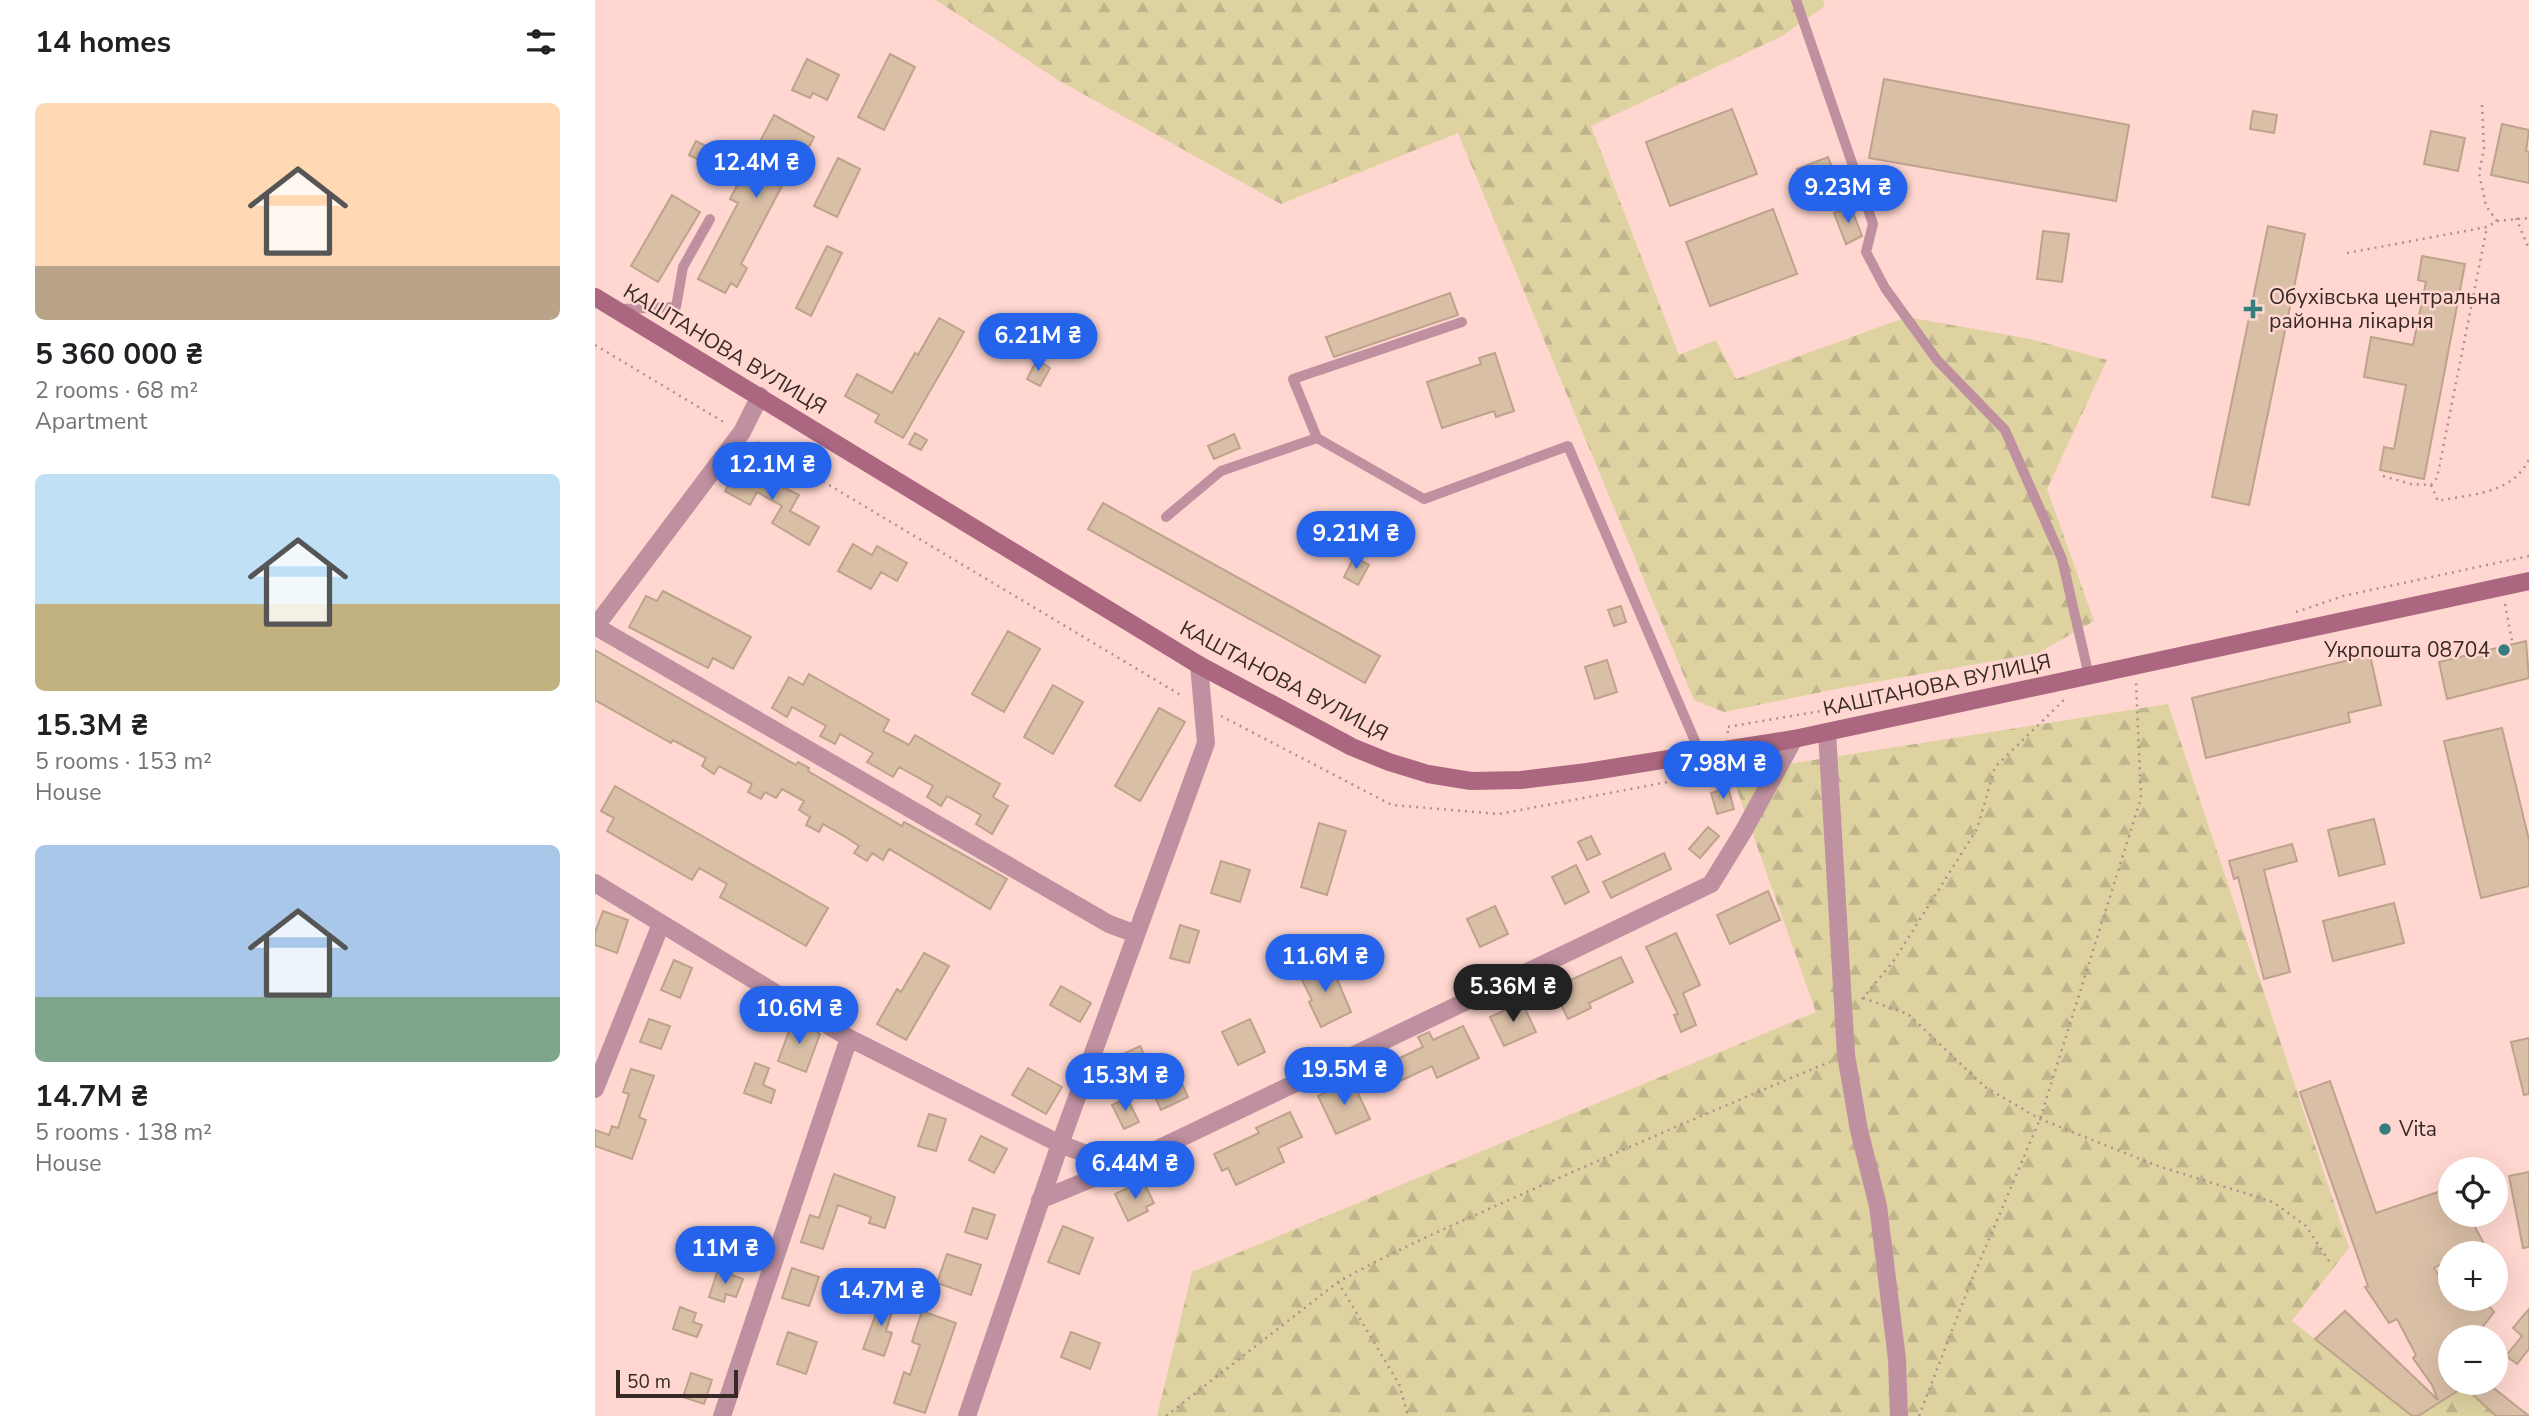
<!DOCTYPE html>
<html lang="en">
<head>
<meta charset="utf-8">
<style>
	:root { --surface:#fff; --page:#f6f6f6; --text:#202124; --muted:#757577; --accent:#2563eb }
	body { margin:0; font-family:"Nunito Sans",sans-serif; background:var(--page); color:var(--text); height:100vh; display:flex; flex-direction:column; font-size:26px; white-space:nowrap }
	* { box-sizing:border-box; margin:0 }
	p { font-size:23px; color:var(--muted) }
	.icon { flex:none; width:38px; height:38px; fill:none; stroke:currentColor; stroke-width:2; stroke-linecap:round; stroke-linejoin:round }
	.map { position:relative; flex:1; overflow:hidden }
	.side { display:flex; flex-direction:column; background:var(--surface); width:595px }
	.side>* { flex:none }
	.controls { position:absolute; left:1843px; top:1157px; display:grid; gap:14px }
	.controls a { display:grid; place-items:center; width:70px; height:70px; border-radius:50%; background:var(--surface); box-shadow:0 7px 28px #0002; font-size:35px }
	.scale { position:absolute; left:21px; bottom:18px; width:122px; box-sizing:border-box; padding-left:7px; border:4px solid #382927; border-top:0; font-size:19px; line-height:24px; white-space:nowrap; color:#382927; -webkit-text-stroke:5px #ffd7d0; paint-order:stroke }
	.price { position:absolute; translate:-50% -60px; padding:0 16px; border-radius:24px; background:var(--accent); color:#fff; font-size:23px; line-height:46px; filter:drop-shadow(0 2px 4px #0008) }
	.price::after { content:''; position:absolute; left:50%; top:42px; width:21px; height:16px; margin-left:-10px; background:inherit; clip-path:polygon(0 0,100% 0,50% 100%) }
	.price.selected { background:#222; color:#fff }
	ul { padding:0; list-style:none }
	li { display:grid; align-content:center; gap:14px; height:371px; padding:0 35px }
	li span { display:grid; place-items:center; height:217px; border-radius:10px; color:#555 }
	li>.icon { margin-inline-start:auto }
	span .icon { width:126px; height:126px; fill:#fffc; stroke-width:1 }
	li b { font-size:30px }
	h2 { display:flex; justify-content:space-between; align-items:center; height:84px; padding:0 35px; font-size:30px }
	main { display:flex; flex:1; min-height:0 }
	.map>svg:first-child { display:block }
	.forest { fill:url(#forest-firs) }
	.building { fill:#dabfa7; stroke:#bea38c; stroke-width:2 }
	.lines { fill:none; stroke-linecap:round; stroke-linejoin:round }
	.path { stroke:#af918c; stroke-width:2.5; stroke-dasharray:2 5; stroke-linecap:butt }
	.lane { stroke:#bf90a0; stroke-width:10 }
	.street { stroke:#bf90a0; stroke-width:18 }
	.secondary { stroke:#ab6780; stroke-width:18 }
	.poi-dot { fill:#367e7e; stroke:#ffd7d0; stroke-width:2.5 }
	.labels { text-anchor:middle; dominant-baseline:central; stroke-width:5; stroke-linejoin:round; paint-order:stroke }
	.poi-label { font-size:21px; fill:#382927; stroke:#ffd7d0; text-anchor:start }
	.street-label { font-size:21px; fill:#382927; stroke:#ffd7d0 }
</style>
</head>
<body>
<main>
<section class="side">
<h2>14 homes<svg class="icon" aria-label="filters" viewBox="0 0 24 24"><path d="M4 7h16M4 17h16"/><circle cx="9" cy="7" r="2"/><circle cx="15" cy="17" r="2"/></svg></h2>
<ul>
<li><span style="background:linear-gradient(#ffd9b3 75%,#b9a48a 0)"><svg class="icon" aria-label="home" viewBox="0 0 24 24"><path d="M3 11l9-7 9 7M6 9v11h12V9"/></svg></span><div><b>5 360 000 ₴</b><p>2 rooms · 68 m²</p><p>Apartment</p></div></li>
<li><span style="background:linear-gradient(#bfe0f5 60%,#c2b280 0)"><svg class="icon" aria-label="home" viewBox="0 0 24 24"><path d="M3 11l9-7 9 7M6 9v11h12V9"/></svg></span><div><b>15.3M ₴</b><p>5 rooms · 153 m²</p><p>House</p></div></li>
<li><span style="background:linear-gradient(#a9c7e8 70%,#7fa58c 0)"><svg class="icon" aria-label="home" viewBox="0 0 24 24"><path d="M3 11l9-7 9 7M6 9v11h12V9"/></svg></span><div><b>14.7M ₴</b><p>5 rooms · 138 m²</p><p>House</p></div></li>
</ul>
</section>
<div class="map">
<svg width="1934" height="1416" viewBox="0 0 1934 1416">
	<defs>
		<pattern id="forest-firs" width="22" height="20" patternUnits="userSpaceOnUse" patternTransform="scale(1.75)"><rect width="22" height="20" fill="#ded2a1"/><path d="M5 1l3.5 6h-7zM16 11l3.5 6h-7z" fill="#bfb48b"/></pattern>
	</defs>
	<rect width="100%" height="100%" fill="#ffd7d0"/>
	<path class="forest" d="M341 0H1228L1230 6 1187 36 996 126 1084 355 1121 340 1141 379 1312 317 1435 339 1512 360 1452 489 1499 621 1443 653 1236 690 1129 712 1099 700 863 133 686 204 463 80Z
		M1573 704 1754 1248 1697 1321 1817 1416H562L597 1272 1221 1012 1136 773Z
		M1869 1387 1901 1416H1823Z"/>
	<path class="building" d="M295 54 320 67 289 130 263 117Z
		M212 59 244 75 232 100 218 93 215 98 197 90Z
		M1289 79 1534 125 1521 201 1274 158Z
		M1137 109 1162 174 1075 206 1051 142Z
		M1658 111 1682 115 1679 133 1655 129Z
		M179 115 219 137 194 185 189 182 146 264 152 268 142 287 136 283 130 293 103 279 143 203 135 199Z
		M1907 124 1934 130 1931 151 1934 152V183L1896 175Z
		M1836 131 1870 138 1863 171 1829 164Z
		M101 141 115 148 108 162 94 155Z
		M1233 157 1241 178 1210 189 1202 169Z
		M243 158 265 169 242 217 219 206Z
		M77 195 105 212 63 282 36 266Z
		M1256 207 1267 236 1251 244 1239 213Z
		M1178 209 1202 274 1115 306 1091 242Z
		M1673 226 1710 234 1654 505 1617 497Z
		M1448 231 1474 234 1467 282 1442 279Z
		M232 246 247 253 216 316 201 308Z
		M1827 256 1870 264 1829 479 1785 470 1789 447 1799 449 1811 385 1769 377 1776 337 1818 345 1831 282 1823 280Z
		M855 293 863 315 739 357 731 337Z
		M344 318 369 332 308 438 280 422 284 415 250 396 262 374 297 393 320 353 323 355Z
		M900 353 919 411 901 417 899 411 847 428 832 382 886 364 884 358Z
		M442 360 455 368 445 386 432 379Z
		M320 433 332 440 326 450 314 444Z
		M639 434 645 448 619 459 613 446Z
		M145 465 204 495 195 511 224 527 214 545 177 523 187 506 162 492 155 505 130 491Z
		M508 503 785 656 770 683 493 529Z
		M258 544 277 555 282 546 312 563 302 581 286 572 276 589 243 571Z
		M759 557 774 565 763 585 749 577Z
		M68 591 156 637 138 669 118 658 113 668 34 627 51 596 62 601Z
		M1026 606 1031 622 1019 626 1013 610Z
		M413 631 445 649 409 712 377 694Z
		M1931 641 1934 678 1852 699 1844 662Z
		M0 650 201 765 203 762 214 768 213 771 307 826 309 822 412 879 395 909 294 849 288 860 277 853 272 861 259 853 264 846 252 838 228 824 224 832 211 825 215 817 204 810 209 801 187 789 181 798 170 792 166 799 153 792 157 784 124 766 119 774 107 766 111 758 78 740 76 743 0 700Z
		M1775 655 1786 705 1753 713 1755 722 1611 758 1597 698Z
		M1012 660 1022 692 1000 699 990 667Z
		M214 674 294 720 288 731 314 745 320 735 405 784 398 797 413 806 397 834 381 824 386 815 352 796 346 806 332 797 338 786 304 767 298 777 272 762 278 753 245 734 240 744 225 736 231 726 197 707 192 717 177 708 194 677 208 685Z
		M458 685 488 702 458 754 429 737Z
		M564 708 590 722 545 801 520 786Z
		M1907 728 1934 840V886L1886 898 1849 741Z
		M20 786 233 908 211 946 125 897 132 884 104 868 97 880 12 831 19 818 6 811Z
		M1133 788 1139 809 1122 814 1116 793Z
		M1779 819 1790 864 1744 876 1733 830Z
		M724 823 751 831 732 895 706 887Z
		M1113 827 1124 836 1105 858 1094 849Z
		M996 836 1005 854 992 860 983 842Z
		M1697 844 1702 861 1669 870 1695 972 1669 979 1643 877 1639 879 1634 861Z
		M1069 853 1076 869 1016 898 1008 882Z
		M626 861 655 870 645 902 616 893Z
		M981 865 994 892 970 904 957 877Z
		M1173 891 1185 920 1135 944 1122 915Z
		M1799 903 1809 943 1738 961 1728 921Z
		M900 906 913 934 885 947 872 919Z
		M8 911 33 920 22 953 0 945V933Z
		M585 925 604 931 594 963 575 958Z
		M1081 933 1105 985 1088 993 1101 1025 1086 1032 1079 1015 1083 1014 1051 947Z
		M329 953 354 966 311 1040 282 1024 302 989 306 992Z
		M1026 957 1038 982 994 1003 996 1008 973 1019 958 988Z
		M79 960 97 968 85 998 66 990Z
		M734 960 756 1012 726 1027 714 1002 717 1000 704 974Z
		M466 986 496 1003 485 1022 455 1005Z
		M927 1002 941 1032 909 1046 895 1017Z
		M199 1018 225 1034 211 1072 183 1061Z
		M54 1019 75 1026 66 1049 45 1042Z
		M655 1019 670 1052 643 1065 627 1032Z
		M868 1026 884 1058 842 1078 837 1066 799 1084 790 1065 828 1047 823 1037 834 1032 838 1040Z
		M1934 1038V1094L1929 1095 1916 1042Z
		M545 1046 559 1075 540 1084 526 1055Z
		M160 1063 174 1068 168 1085 180 1090 176 1103 149 1093Z
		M433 1068 467 1087 451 1114 417 1095Z
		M36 1069 59 1076 44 1117 51 1120 37 1159 0 1146V1130L14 1135 17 1126 23 1128 34 1094 28 1092Z
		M583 1075 593 1097 566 1110 556 1088Z
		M757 1080 775 1119 741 1134 723 1096Z
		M1735 1081 1781 1213 1855 1188V1214H1873L1888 1242 1867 1253H1855V1259L1839 1268 1855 1293V1298H1888L1899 1312 1880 1337H1855V1369L1848 1378 1864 1390 1823 1416H1817L1720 1339 1750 1311 1843 1400 1837 1385 1818 1358 1821 1355 1802 1319 1794 1323 1770 1287 1773 1286 1705 1092Z
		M532 1098 544 1122 529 1129 517 1105Z
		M695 1112 707 1137 683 1148 689 1162 641 1185 633 1168 627 1171 619 1154 664 1133 661 1128Z
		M334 1114 351 1119 341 1151 323 1146Z
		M386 1136 412 1149 399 1173 374 1160Z
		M1934 1172V1247L1928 1248 1914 1176Z
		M239 1174 300 1197 290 1228 274 1223 276 1217 243 1205 228 1249 206 1242 215 1215 224 1218Z
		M548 1181 559 1203 551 1207 553 1211 533 1221 520 1194Z
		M378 1208 400 1215 392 1239 370 1232Z
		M468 1226 498 1238 484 1274 453 1262Z
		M352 1254 386 1265 376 1295 342 1283Z
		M197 1268 224 1277 214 1306 187 1298Z
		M123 1270 148 1279 141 1297 131 1294 129 1302 114 1297Z
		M288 1295 301 1299 291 1331 297 1333 289 1356 268 1349Z
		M85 1307 101 1313 98 1322 107 1325 102 1337 78 1329Z
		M1934 1309V1349L1922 1364 1911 1356 1927 1336 1918 1328Z
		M327 1311 361 1323 330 1413 299 1403 309 1372 315 1375 325 1345 317 1342Z
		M193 1332 222 1342 211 1374 182 1364Z
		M476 1332 505 1343 495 1369 466 1357Z
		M96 1373 117 1380 109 1404 88 1397Z
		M1864 1382H1891L1934 1416H1901Z"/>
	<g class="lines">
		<path class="path" d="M1887 105 1889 149 1884 173 1891 206 1902 221
			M1921 218 1934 249
			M1752 253 1892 227 1902 221 1934 218
			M0 345 132 424
			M162 442 589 697
			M1788 476 1816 484 1836 485 1842 478 1892 227
			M1836 485 1843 501C1876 494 1918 494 1934 459
			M1910 604 1917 641
			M1701 612 1748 596 1934 556
			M626 716 797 805 904 814 1141 769 1140 764
			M1133 733 1132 727 1308 697
			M1268 998 1313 1014 1390 1087 1445 1119 1560 1165 1678 1202 1711 1226 1736 1264
			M1267 999 1298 962 1382 829 1400 767 1470 699
			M743 1282 804 1384 813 1416
			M571 1416 743 1282C807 1246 874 1218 941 1188 1039 1145 1137 1102 1235 1062
			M1324 1416 1375 1284 1445 1119 1546 798 1541 682"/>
		<path class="lane" d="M1201 0 1278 224 1271 252 1290 288 1342 360 1410 430 1467 559 1494 676
			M24 309 81 307 88 267 115 219
			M867 322 698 379 722 438 829 499 973 446 1106 755
			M571 517 626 471 722 438"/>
		<path class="street" d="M0 626 514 924 541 934
			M0 627 147 432 165 396
			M1232 732 1251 1055 1264 1130 1283 1206 1302 1359 1304 1416
			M0 883 254 1038 465 1144 525 1167
			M0 1089 66 924
			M445 1200 525 1167 1116 884 1148 832 1199 739
			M127 1416 254 1038
			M372 1416 465 1144 611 743 604 665"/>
		<path class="secondary" d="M0 297 604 665 757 747 794 762 833 774 876 781 926 780 992 772 1199 739 1934 581"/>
	</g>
	<g class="poi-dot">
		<path d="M1654.5 298.5h7v7h7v7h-7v7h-7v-7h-7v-7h7z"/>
		<circle cx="1909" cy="650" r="7"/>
		<circle cx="1790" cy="1129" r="7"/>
	</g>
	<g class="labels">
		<g class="poi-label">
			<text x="1674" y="297">Обухівська центральна<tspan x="1674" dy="24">районна лікарня</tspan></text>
			<text x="1895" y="650" text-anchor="end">Укрпошта 08704</text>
			<text x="1804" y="1129">Vita</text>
		</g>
		<g class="street-label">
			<text transform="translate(130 349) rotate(31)">КАШТАНОВА ВУЛИЦЯ</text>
			<text transform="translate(689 681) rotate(28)">КАШТАНОВА ВУЛИЦЯ</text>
			<text transform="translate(1342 685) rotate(-12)">КАШТАНОВА ВУЛИЦЯ</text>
		</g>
	</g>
</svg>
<div class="controls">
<a><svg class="icon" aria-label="locate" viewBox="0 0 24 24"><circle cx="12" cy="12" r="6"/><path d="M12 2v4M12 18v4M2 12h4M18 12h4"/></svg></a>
<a>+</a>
<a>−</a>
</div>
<div class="scale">50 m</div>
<b class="price" style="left:161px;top:200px">12.4M ₴</b>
<b class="price" style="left:1253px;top:225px">9.23M ₴</b>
<b class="price" style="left:443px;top:373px">6.21M ₴</b>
<b class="price" style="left:177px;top:502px">12.1M ₴</b>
<b class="price" style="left:761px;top:571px">9.21M ₴</b>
<b class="price" style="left:1128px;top:801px">7.98M ₴</b>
<b class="price" style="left:730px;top:994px">11.6M ₴</b>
<b class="price selected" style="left:918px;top:1024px">5.36M ₴</b>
<b class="price" style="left:204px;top:1046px">10.6M ₴</b>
<b class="price" style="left:749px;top:1107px">19.5M ₴</b>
<b class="price" style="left:530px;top:1113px">15.3M ₴</b>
<b class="price" style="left:540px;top:1201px">6.44M ₴</b>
<b class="price" style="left:130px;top:1286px">11M ₴</b>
<b class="price" style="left:286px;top:1328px">14.7M ₴</b>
</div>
</main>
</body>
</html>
